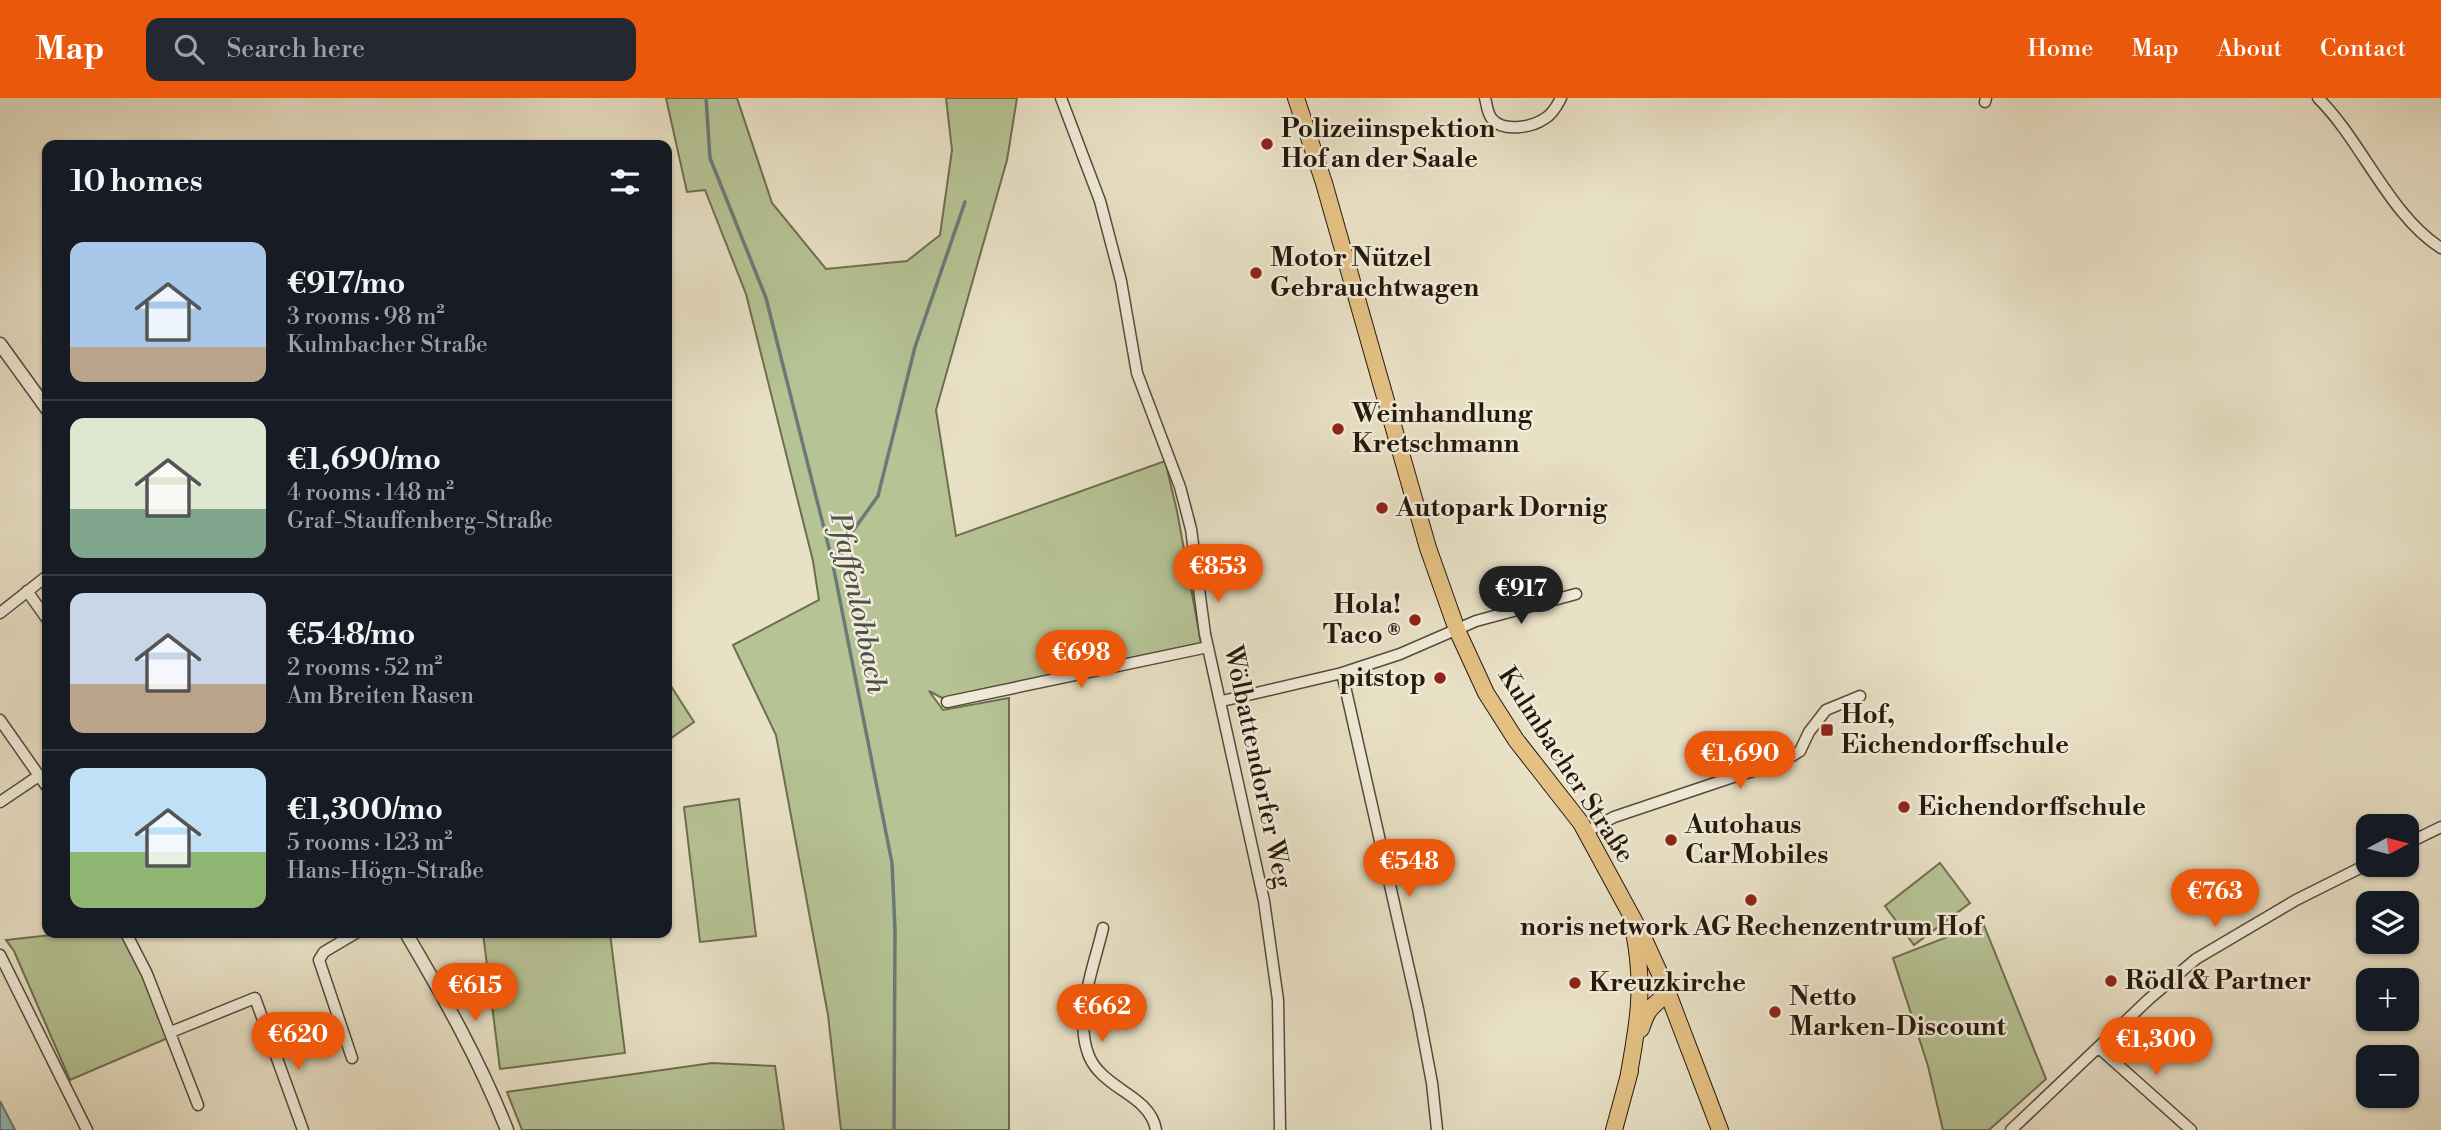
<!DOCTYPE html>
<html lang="en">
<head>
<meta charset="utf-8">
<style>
	:root { --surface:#171b24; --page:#242831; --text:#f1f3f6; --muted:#9ea1a6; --line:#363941; --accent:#ea580c }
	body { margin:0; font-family:"Libre Bodoni",serif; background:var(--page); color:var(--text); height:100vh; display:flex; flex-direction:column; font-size:26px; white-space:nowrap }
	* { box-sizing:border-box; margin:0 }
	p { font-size:23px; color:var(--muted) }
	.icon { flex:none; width:38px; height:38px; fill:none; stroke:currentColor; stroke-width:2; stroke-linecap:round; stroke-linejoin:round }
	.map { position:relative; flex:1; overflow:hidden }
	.sheet { position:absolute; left:42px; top:42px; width:630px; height:798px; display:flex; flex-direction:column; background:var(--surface); border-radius:14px; box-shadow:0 2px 5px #0004 }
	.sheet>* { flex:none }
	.needle { width:46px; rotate:83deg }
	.fabs { position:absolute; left:2356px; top:716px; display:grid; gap:14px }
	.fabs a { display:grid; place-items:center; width:63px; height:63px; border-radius:14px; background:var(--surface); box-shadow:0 2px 5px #0004; font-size:35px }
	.price { position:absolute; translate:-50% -60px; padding:0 16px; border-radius:24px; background:var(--accent); color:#fff; font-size:23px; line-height:46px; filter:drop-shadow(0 2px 4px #0008) }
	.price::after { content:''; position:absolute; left:50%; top:42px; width:21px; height:16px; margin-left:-10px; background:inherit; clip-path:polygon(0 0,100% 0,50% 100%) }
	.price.current { background:#222; color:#fff }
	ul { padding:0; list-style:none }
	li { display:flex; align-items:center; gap:21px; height:175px; padding:0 28px }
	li+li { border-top:2px solid var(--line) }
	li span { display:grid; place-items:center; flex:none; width:196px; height:140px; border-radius:14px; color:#555 }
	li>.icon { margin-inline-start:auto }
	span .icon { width:84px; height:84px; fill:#fffc; stroke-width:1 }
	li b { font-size:30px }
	h2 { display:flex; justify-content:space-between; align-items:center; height:84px; padding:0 28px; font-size:30px }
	header { display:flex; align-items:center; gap:42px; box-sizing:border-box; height:98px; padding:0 35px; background:var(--accent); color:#fff }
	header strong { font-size:33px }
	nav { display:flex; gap:38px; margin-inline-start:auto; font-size:24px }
	.search { width:490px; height:63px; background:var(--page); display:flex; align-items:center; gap:18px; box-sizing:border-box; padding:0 24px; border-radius:14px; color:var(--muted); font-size:26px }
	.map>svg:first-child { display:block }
	.green { fill:#b6c395; stroke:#6e6e50; stroke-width:2 }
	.water { fill:#99bcbc; stroke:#6b7a76; stroke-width:2 }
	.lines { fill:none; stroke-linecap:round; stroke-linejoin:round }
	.stream { stroke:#6b7a76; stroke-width:3.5 }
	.minor-casing { stroke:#574a3a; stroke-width:13 }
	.tertiary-casing { stroke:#574a3a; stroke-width:15 }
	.primary-casing { stroke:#26180c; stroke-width:18 }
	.minor { stroke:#f1ecda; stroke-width:10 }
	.tertiary { stroke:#f1ecda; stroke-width:12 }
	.primary { stroke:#e4c083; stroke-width:16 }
	.poi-dot { fill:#8f2418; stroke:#f1ecda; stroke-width:2.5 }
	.labels { text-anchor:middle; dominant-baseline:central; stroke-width:5; stroke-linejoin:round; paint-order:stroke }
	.poi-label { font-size:26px; font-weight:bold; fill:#26180c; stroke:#f1ecda; text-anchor:start }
	.street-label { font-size:26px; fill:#26180c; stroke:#f1ecda }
	.water-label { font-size:28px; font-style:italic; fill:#4e514a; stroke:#f1ecda }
</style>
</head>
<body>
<header>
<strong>Map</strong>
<div class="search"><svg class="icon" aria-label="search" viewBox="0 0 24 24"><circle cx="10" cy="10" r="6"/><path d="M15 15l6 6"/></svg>Search here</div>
<nav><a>Home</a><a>Map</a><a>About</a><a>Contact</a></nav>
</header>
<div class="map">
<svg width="2441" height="1032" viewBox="0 0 2441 1032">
	<rect width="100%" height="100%" fill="#e9e1c6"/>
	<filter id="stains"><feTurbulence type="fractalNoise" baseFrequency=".00286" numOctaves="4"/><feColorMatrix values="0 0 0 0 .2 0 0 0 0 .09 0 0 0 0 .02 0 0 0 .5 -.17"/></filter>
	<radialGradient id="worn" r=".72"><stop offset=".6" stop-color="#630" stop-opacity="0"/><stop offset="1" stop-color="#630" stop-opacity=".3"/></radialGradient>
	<path class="green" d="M666 0H737L772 105 826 171 907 163 940 137 952 52 946 0H1017L1007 62 936 312 956 438 1165 363 1177 413 1201 545 942 600 929 593 943 612 1009 600V1032H841L828 917 776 637 733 547 819 502 813 463 746 196 705 92 687 94Z
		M667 582 694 624 667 643Z
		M739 701 756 838 700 844 684 709Z
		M1940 765 1970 805 1914 847 1885 808Z
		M1983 825 2046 981 1989 1032H1943L1928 968 1893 860Z
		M69 835H126L168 940 70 982 14 853 6 842Z
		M483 835H610L625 955 500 971Z
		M712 965 775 968 784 1032H522L507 994Z"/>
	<path class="water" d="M0 1003 15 1032H0Z"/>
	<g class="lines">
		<path class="stream" d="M706 0 710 60 766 200 832 462 892 765 895 832 894 1032
			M832 462 878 398 915 249 965 104"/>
		<defs>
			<path id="minor" d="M1061 0 1100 103 1121 183 1137 275 1180 389 1191 431 1205 536 1264 803 1278 902 1280 1032
				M1485 0C1487 7 1487 15 1492 21 1503 34 1530 30 1544 21 1552 17 1557 8 1561 0
				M2318 0C2361 42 2390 118 2441 150
				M1985 4 1986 0
				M27 493 47 521
				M0 515 47 478
				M1342 575 1418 911 1432 985 1437 1032
				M1222 603 1342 575 1400 556 1476 523 1576 496
				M947 604 1208 549
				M0 622 47 689
				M0 704 40 677
				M1586 734 1614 719 1733 679 1781 665 1800 653 1809 634 1826 612 1860 598
				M2406 746 2441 729
				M1103 830C1094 869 1073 918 1089 958 1095 973 1109 983 1122 992 1137 1002 1153 1013 1156 1032
				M126 835 147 876 198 1007
				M0 857 87 1032
				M171 934 255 900 303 1032
				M2099 950 2191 1032
				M352 960 319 862 324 854 356 835
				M2011 1032 2149 901 2196 861 2296 802 2368 766"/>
			<path id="tertiary" d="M0 246 47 311
				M406 835C443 898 480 963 507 1032"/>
			<path id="primary" d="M1296 0 1324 85 1428 450 1457 532 1486 595 1516 642 1581 725 1643 839 1664 885 1720 1032
				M1641 931C1643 925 1645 919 1648 914 1657 900 1665 905 1664 885
				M1628 981C1638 926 1645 889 1634 834
				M1614 1032 1630 973"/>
		</defs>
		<use href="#minor" class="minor-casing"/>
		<use href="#tertiary" class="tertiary-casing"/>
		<use href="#primary" class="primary-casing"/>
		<use href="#minor" class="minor"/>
		<use href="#tertiary" class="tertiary"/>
		<use href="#primary" class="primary"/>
	</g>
	<g class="poi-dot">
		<circle cx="1267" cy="46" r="7"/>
		<circle cx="1256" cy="175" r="7"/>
		<circle cx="1338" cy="331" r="7"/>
		<circle cx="1382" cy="410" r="7"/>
		<circle cx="1415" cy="522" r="7"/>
		<circle cx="1440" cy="580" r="7"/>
		<rect x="1820" y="625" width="14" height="14" rx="3.5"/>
		<circle cx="1904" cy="709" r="7"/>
		<circle cx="1671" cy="742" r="7"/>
		<circle cx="1751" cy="802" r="7"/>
		<circle cx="2111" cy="883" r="7"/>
		<circle cx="1575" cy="885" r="7"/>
		<circle cx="1775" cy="914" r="7"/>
	</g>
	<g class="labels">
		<g class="poi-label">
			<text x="1281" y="31">Polizeiinspektion<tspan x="1281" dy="30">Hof an der Saale</tspan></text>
			<text x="1270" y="160">Motor Nützel<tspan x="1270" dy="30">Gebrauchtwagen</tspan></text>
			<text x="1352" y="316">Weinhandlung<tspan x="1352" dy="30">Kretschmann</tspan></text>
			<text x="1396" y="410">Autopark Dornig</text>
			<text x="1401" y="507" text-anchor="end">Hola!<tspan x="1401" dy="30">Taco ®</tspan></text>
			<text x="1426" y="580" text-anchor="end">pitstop</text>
			<text x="1841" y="617">Hof,<tspan x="1841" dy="30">Eichendorffschule</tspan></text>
			<text x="1918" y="709">Eichendorffschule</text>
			<text x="1685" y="727">Autohaus<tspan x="1685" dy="30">CarMobiles</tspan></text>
			<text x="1751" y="829" text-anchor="middle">noris network AG Rechenzentrum Hof</text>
			<text x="2125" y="883">Rödl &amp; Partner</text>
			<text x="1589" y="885">Kreuzkirche</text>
			<text x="1789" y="899">Netto<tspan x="1789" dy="30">Marken-Discount</tspan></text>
		</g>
		<g class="street-label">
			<text transform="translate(1566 667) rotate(57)">Kulmbacher Straße</text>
			<text transform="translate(1258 669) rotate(78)">Wölbattendorfer Weg</text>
		</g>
		<g class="water-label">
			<text transform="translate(858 505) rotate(78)">Pfaffenlohbach</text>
		</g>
	</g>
	<rect width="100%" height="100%" filter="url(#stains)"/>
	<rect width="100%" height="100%" fill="url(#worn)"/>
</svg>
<div class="fabs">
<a><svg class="needle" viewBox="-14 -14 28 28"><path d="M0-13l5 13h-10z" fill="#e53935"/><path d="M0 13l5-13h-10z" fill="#9ea1a6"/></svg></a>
<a><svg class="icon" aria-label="layers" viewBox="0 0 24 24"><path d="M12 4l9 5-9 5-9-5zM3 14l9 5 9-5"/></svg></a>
<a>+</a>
<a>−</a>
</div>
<b class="price" style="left:1218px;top:506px">€853</b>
<b class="price current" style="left:1521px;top:528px">€917</b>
<b class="price" style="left:1081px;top:592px">€698</b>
<b class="price" style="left:1740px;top:693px">€1,690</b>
<b class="price" style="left:1409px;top:801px">€548</b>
<b class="price" style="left:2215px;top:831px">€763</b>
<b class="price" style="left:475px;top:925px">€615</b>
<b class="price" style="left:1102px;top:946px">€662</b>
<b class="price" style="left:298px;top:974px">€620</b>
<b class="price" style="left:2156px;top:979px">€1,300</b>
<section class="sheet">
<h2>10 homes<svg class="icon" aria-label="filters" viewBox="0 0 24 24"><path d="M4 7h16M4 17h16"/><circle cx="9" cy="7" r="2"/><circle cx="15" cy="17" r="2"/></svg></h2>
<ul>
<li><span style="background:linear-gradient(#a9c7e8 75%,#b9a48a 0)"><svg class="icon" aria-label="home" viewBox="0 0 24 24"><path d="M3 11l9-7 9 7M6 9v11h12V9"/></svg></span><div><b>€917/mo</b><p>3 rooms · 98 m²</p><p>Kulmbacher Straße</p></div></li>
<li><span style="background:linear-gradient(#dfe7d0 65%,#7fa58c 0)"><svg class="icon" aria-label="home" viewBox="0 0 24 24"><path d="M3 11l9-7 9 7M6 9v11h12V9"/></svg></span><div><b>€1,690/mo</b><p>4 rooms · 148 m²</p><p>Graf-Stauffenberg-Straße</p></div></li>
<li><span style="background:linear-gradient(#c9d6e8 65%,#b9a48a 0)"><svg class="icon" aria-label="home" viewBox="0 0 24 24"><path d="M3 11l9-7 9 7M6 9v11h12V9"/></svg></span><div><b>€548/mo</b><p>2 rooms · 52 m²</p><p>Am Breiten Rasen</p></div></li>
<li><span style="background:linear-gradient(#bfe0f5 60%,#8fb573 0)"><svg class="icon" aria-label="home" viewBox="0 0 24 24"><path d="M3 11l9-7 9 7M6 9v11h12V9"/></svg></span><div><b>€1,300/mo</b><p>5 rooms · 123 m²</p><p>Hans-Högn-Straße</p></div></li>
</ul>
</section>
</div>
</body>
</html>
